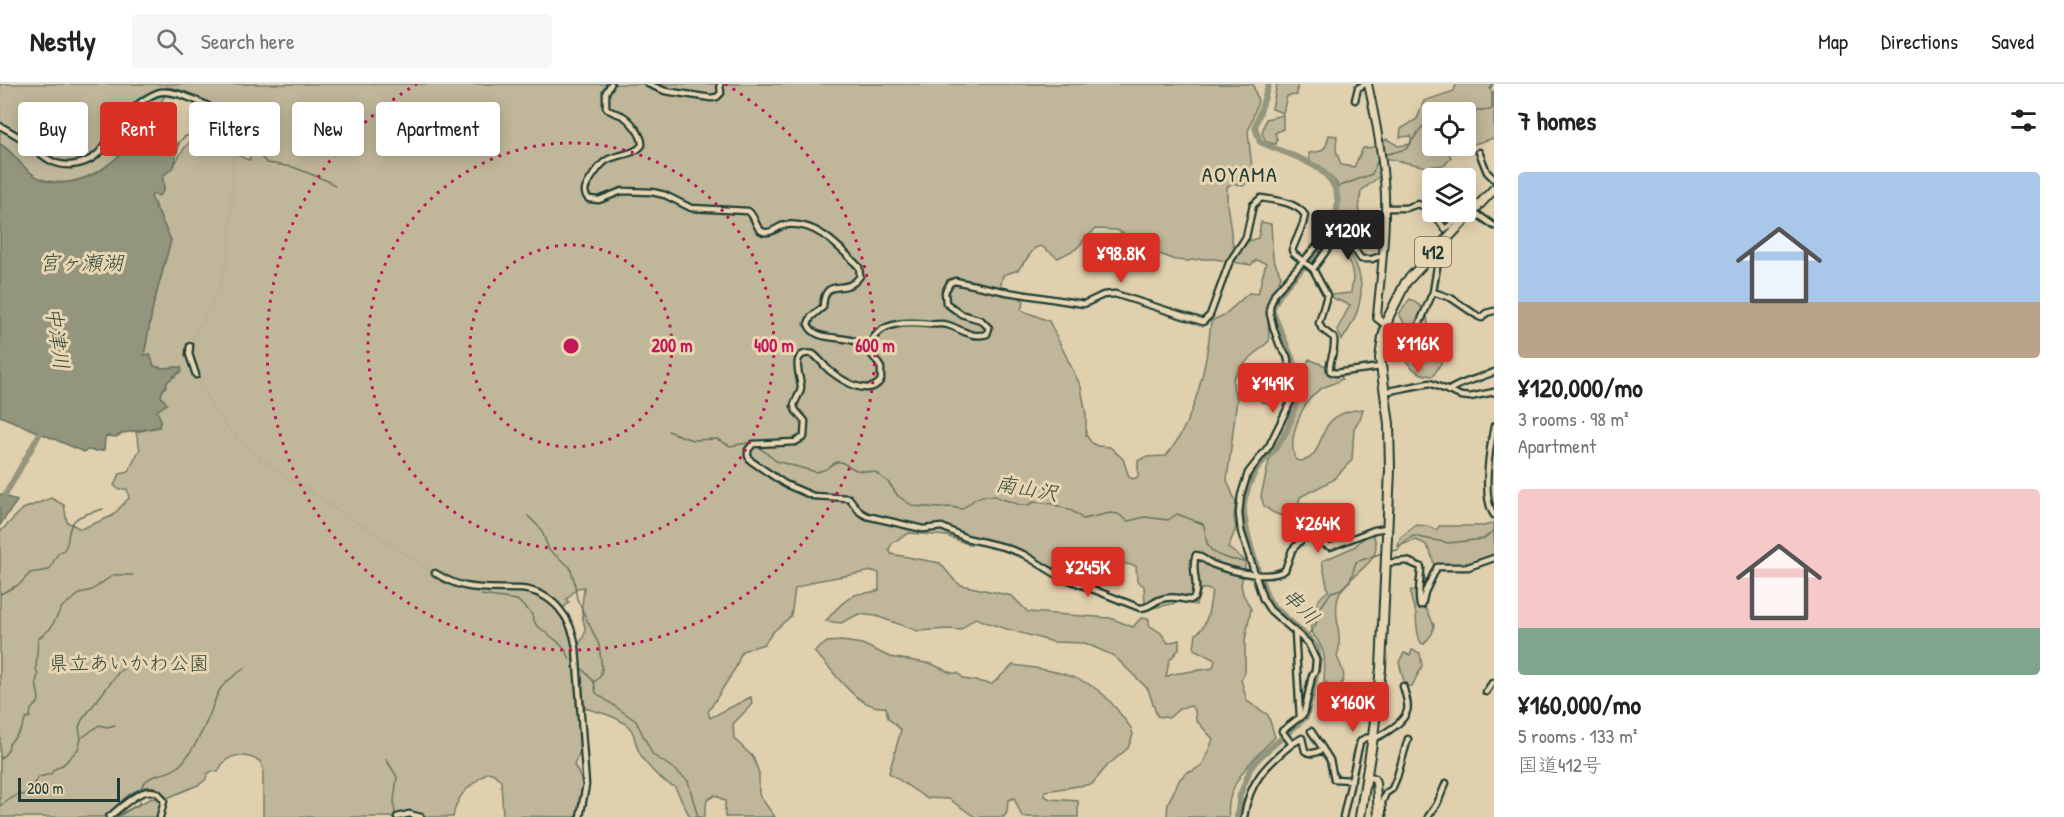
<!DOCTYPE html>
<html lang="en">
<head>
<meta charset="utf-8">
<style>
	:root { --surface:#fff; --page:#f6f6f6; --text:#222; --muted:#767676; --line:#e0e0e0; --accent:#d93025 }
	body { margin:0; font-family:"Patrick Hand","Klee One",sans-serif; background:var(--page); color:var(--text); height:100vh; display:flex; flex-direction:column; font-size:22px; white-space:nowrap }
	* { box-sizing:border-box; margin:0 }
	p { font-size:20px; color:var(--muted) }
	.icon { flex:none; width:33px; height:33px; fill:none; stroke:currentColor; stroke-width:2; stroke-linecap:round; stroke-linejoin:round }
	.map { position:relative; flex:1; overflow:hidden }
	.details { display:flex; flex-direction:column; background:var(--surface); width:570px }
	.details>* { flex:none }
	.banner { position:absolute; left:18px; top:18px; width:570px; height:54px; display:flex; gap:12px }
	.fabs { position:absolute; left:1422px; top:18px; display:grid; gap:12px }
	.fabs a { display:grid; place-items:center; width:54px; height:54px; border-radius:6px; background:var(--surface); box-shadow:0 3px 15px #0003; font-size:30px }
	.scale { position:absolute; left:18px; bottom:15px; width:102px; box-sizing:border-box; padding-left:6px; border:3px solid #1f3d34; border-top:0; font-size:16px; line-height:21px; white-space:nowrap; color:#1f3d34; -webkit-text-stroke:4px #e8d6b3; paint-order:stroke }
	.price { position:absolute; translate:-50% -51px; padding:0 14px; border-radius:6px; background:var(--accent); color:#fff; font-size:20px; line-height:39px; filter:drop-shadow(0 2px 3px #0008) }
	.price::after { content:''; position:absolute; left:50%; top:36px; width:18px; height:14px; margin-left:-9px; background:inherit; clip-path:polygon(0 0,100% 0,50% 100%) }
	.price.selected { background:#222; color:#fff }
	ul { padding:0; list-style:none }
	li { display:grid; align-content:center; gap:12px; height:318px; padding:0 24px }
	li span { display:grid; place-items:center; height:186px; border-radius:6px; color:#555 }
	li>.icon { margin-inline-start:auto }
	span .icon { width:108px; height:108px; fill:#fffc; stroke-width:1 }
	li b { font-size:26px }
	h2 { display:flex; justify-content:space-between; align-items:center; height:72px; padding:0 24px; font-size:26px }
	.chip { padding:0 21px; border-radius:6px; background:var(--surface); box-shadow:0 3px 15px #0003; font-size:21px; line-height:54px }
	.chip.selected { background:var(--accent); color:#fff }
	header { display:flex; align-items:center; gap:36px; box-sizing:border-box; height:84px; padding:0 30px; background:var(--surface); border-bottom:2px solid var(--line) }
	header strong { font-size:28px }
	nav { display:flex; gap:33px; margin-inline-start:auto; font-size:21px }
	.search { width:420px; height:54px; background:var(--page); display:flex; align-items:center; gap:15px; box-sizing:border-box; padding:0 21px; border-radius:6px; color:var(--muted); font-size:22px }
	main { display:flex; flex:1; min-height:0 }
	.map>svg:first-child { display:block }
	.green { fill:#c0b79a; stroke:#707a67; stroke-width:1.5; fill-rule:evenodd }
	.water { fill:#94957d; stroke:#657260; stroke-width:1.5 }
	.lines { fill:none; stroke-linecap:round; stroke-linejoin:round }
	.stream { stroke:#657260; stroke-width:1.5 }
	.river { stroke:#94957d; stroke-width:6 }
	.minor-tunnel { stroke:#b9b396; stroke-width:4.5; stroke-dasharray:4.5 2; stroke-linecap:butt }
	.minor-casing { stroke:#1f3d34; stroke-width:9 }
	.major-casing { stroke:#1f3d34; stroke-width:10 }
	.highway-casing { stroke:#1f3d34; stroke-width:12 }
	.minor { stroke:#e8d6b3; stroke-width:4.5 }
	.major { stroke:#e8d6b3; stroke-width:6 }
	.highway { stroke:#e8d6b3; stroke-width:8 }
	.ring { fill:none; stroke:#c2185b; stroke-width:3; stroke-dasharray:3 6 }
	.labels { text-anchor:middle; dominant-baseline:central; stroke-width:6; stroke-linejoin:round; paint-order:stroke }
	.shield { fill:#e8d6b3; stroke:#5b6b5a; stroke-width:1.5 }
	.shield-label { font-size:18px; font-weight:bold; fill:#1f3d34 }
	.park-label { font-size:20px; fill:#2f493e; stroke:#e8d6b3 }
	.water-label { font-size:21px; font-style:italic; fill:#314a3f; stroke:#e8d6b3 }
	.quarter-label { font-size:22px; letter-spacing:1.5px; fill:#1f3d34; stroke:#e8d6b3 }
	.centre { fill:#c2185b; stroke:#e8d6b3; stroke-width:3 }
	.ring-label { font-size:18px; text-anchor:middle; font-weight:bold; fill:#c2185b; stroke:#e8d6b3; stroke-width:6; stroke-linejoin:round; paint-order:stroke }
</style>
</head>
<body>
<header>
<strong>Nestly</strong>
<div class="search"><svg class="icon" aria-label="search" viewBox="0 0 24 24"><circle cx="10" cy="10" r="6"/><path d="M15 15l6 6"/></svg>Search here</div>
<nav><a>Map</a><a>Directions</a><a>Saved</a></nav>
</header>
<main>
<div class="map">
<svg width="1494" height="733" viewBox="0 0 1494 733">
	<rect width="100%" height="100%" fill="#e0d0ae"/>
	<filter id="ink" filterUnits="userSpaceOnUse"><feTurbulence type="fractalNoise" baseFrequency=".0167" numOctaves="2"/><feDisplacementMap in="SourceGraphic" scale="12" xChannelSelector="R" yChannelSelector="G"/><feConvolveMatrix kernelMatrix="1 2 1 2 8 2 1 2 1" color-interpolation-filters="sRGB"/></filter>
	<g filter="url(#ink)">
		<path class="green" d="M0 0H1253L1258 17 1248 48 1253 94 1243 102 1233 99 1227 103V120L1233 162 1258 154 1261 138 1271 140 1273 174 1281 192 1268 223 1269 257 1246 278 1233 294V302L1237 315 1227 396 1236 419 1234 433 1236 444 1228 464 1246 477 1241 501 1243 510 1251 525 1245 556V588L1241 596 1247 617 1268 631 1275 653C1254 674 1224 701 1229 733H1167L1168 719 1180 695 1187 688 1193 687 1203 680 1213 655 1196 636 1195 626 1191 622 1179 625 1169 634 1157 632 1148 605 1114 572 1085 559 1053 558 1000 543 975 534 960 546 948 545 918 547 876 532 859 530 841 539 826 537C833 528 844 516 855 511 862 508 869 510 879 506V489L873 487 815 497 795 505 791 532 773 548 764 560 742 567 736 583 708 628 710 634 751 613 752 620 733 640 734 655 753 673 759 689V711L775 733H725V717L715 711 707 716 704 733H690L675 703C660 697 643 679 637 663 634 655 635 648 628 642 616 632 600 628 585 624L584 621 579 560C590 546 583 542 582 528 581 520 584 511 584 503L577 504 566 516 569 518 561 527 573 562V583L576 598 580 667 574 681C587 703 583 709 576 733L503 732 501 697 494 690 488 688C470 702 457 709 453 733H263V685L260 677C243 669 226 668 218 688L212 687 207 690 206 695 200 700 165 715 155 703C134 700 119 720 104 733H0V448L23 425 51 414 64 421 67 438 81 445 112 432 129 414 127 405H118L114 401 120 390 128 388 140 365 136 348 159 343 157 327 163 305 165 304 168 297 181 288 177 283 162 284 153 282 150 270 144 272 153 222 171 156 151 113 153 110 164 106 163 92C167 89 170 86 173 82 179 75 182 64 189 59 209 47 231 72 250 76L249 68C243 62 243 50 237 42 225 24 189 6 167 3 163 14 160 27 152 37 127 69 82 114 37 93 23 87 14 68 0 60ZM1095 145 1117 146 1160 170 1175 176 1187 177 1199 175H1214L1251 181 1256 176 1266 179 1258 210 1249 209 1224 231 1211 237C1207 281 1195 337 1166 372L1145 373 1138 377V393L1133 395 1129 393 1123 375 1110 363 1097 362 1091 358 1086 351V331L1081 303 1049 237 1021 226 1024 217 1017 212 999 209 1003 191 1018 186 1035 164 1041 162 1058 174 1076 165ZM909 449 947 452 970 461 985 454 1021 467 1043 479 1091 500 1110 497 1122 479 1136 482 1137 497 1144 502 1145 519 1149 525 1180 518 1196 521 1201 505H1207L1212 507C1210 520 1208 543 1196 550L1194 565 1215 576 1213 584 1173 590 1166 593 1169 577 1179 565V556L1168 559 1161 549 1149 541V535L1141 534 1133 543 1110 534 1028 528 1012 512 961 501 955 497 940 479 891 470 889 465 893 458Z
			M1277 0H1297V11L1287 12 1283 29 1272 25Z
			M1456 0H1493L1490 5 1494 11V54L1474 60 1470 59 1466 51V28H1432V62H1444L1451 73 1445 81 1427 83 1385 74 1382 58 1387 55 1398 62 1411 60V52L1400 53 1401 45 1417 35 1424 17 1454 7Z
			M1283 31V45L1275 49 1277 55 1276 60 1266 58 1262 49 1266 35Z
			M1329 51 1337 52 1336 66 1341 81 1354 83 1363 64 1377 63 1380 92 1361 107 1358 135 1359 149 1354 153 1350 149 1339 154C1340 162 1347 166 1352 173 1369 201 1360 231 1342 256L1337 246 1350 221 1335 215 1330 211 1351 209C1351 203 1353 199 1353 194 1353 183 1346 172 1340 165L1322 162 1336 140 1339 115 1337 99 1320 82 1310 78 1309 69 1321 67 1326 62Z
			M1410 215C1426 225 1428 226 1428 245 1456 255 1446 273 1433 292 1415 291 1408 281 1399 267 1408 248 1410 248 1399 230Z
			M1309 275C1319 280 1328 282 1338 287L1342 295C1335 300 1326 301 1319 306 1302 318 1286 356 1296 376 1320 382 1319 347 1331 337 1339 329 1352 326 1363 325L1360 335 1354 344 1352 376 1333 396 1300 413 1297 427 1290 432H1282L1272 428 1264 422 1261 412 1273 360Z
			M1268 285C1274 296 1279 308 1269 319L1261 318 1259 307 1262 288Z
			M1494 439V474L1487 473 1477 483 1461 481 1439 484 1421 515 1434 541 1432 550 1424 560 1421 559C1416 549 1417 541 1416 530 1414 521 1409 515 1411 506L1416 507 1420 498 1427 495 1434 480 1430 467 1425 460 1416 456 1398 462 1400 454 1416 441 1427 442 1437 446 1439 442H1484Z
			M1371 447C1388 476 1357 484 1343 504 1328 523 1345 551 1337 573 1346 591 1347 595 1334 611L1329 608V600L1324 598C1325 575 1327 566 1311 548 1310 532 1314 517 1328 507L1322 477 1354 463Z
			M842 557 862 560 890 573 932 580 951 589H958L964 595 992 600 1013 581C1044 585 1081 589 1105 612 1115 622 1123 633 1131 644L1133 651 1128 664 1107 682 1092 700 1045 707V712L1050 715 1078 717V733H1022L1014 714 1008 716 1007 728 1004 733H975L949 715 926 714 889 689 901 646 888 634 886 623C854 626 835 585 814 568L827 558Z
			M1412 566 1420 569 1422 582 1412 602H1405L1399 578 1404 569 1410 571Z
			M152 714 157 715 160 719V727L156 733H114Z"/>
		<path class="water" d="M153 36 179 61 174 82 163 92 164 106 159 112 153 110 151 113 171 156 153 222 144 271 150 270 154 282 162 284 181 283 182 286 168 297 165 304 163 305 161 312 167 320 157 327 161 336 159 343 123 349 116 353 107 352 105 354 104 366 96 367 87 366 84 368 0 332V60C13 67 21 83 34 91 58 108 94 95 114 76 128 64 140 49 153 36Z
			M1 410 17 417 0 441V411Z"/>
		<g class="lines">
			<path class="stream" d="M1451 28 1457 26H1490L1492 24V10L1494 7
				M236 59 247 60 267 79 293 83 328 97 335 102
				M178 60 184 53 204 46 223 57 231 58
				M1384 71 1406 65 1422 43 1432 37
				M1335 104 1372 90 1378 75
				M668 347 692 356 717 355 730 362 747 359
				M755 362 760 364 776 377 816 388 824 386 836 378H841L856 386 875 388 889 399 898 412 913 422 939 424 951 423 962 425 975 415 983 412H994L1020 421H1028L1034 418 1053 420 1072 427 1083 435 1110 429 1118 430 1128 437 1145 433 1168 436 1177 430 1203 440C1206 446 1205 452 1207 459 1212 474 1236 477 1249 478
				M528 432 541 445 549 466 570 483 574 496 577 515 599 561 602 585 600 593 595 597
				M1391 467 1398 466 1403 459 1413 452 1449 459 1483 455 1494 447
				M0 510 20 500 30 489 49 486 58 469C73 465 64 446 75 436 81 430 95 428 103 425
				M481 511 517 516 531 529 536 541 557 557 566 567 570 575
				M1307 552C1313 545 1319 541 1315 532L1331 508 1341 505 1350 497 1356 478 1382 469
				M580 582 594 598 596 609 636 637 653 671 674 685 688 697 698 733
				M83 653 99 641 107 643 115 641
				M0 674C6 671 9 667 9 660L21 646 26 634 30 633 31 625 38 619 39 615 36 598 38 591 36 585 38 555 50 545 62 523 81 509 92 506 113 491H133
				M386 675 397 693 394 717 395 733
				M139 709C147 684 167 696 182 679 194 665 203 647 210 630 213 622 216 611 221 604 227 596 238 589 246 583
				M0 722 18 710 23 711 33 704 34 699 39 693 51 690 53 686 64 680 78 665 81 655 79 643 82 636 118 589 124 584
				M117 733 139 720V713"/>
			<path class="river" d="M0 420 40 349 41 341
				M1237 733 1240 711 1251 683 1261 672 1306 633 1318 584 1319 575 1317 564 1307 552 1273 522 1267 512C1259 490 1239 435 1245 414 1248 403 1253 390 1260 381 1265 375 1272 370 1276 364 1292 344 1302 307 1295 281L1272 226C1280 205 1298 189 1314 173 1323 162 1329 150 1334 137 1353 84 1294 74 1260 58L1255 43 1269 0"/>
			<path class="minor-tunnel" d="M190 262C198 240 214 221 221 199 234 155 232 108 233 63
				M196 291C215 333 230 350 266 379L435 489"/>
			<defs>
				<path id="minor" d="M611 0 606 8V23C611 30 616 28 623 32 631 37 643 52 642 61 635 71 618 70 607 76 601 79 585 101 585 107 585 112 587 113 589 115L599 116 622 107 652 108 665 111 691 124 748 127C756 132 755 146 764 148 772 150 778 142 785 141 817 137 839 163 859 183L860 192C845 214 825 190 823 223L811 233 808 240C815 259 844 250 859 259 867 264 876 275 881 284V296C869 314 843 297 830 287 824 282 820 275 813 270 788 266 801 293 801 303 801 310 795 315 794 322L796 327 805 337 804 353 795 358 753 360 748 366V372L751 377 785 400 813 412 849 414 860 428 867 432 923 445 942 443 966 454 1004 463 1023 470 1059 492 1140 524C1149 524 1152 519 1159 516 1170 511 1180 515 1190 516L1194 514C1200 500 1190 484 1196 471 1202 473 1206 477 1212 480 1229 487 1270 497 1285 486L1292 466 1306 451 1330 463 1374 446 1387 444
					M648 0 665 7 711 14 717 13 721 9 720 0
					M1355 16 1358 4 1365 0
					M0 42C8 46 16 51 24 56 39 68 50 82 71 81 100 78 104 61 118 41 127 29 143 14 157 9 172 3 219 24 228 37 233 45 233 54 233 63
					M1479 68 1487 88 1494 95
					M1385 124H1406L1418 120 1431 126 1445 145 1457 136 1461 139
					M1473 127 1494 142
					M1442 159 1443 163 1437 183 1433 208 1451 214 1479 233 1482 234 1486 229 1494 227
					M1313 185 1337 152 1344 150 1361 175H1372L1383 171
					M190 262 189 270 196 291
					M874 271 871 258C881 237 908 238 929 240 935 241 941 239 948 241 961 245 972 255 987 250L989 244 981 236 961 230 946 219 945 208 950 199 955 197 1007 208 1084 220 1103 211 1115 210 1203 238 1210 231 1229 179 1246 153 1253 121 1261 114C1275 116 1296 118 1305 131L1303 140 1292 166 1294 170 1313 185 1327 211 1319 239 1322 245 1334 254C1336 270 1328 276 1330 287L1335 289 1381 283
					M1380 272H1385L1407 262 1413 255 1433 208
					M1448 307C1462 297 1479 295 1494 288
					M1384 308 1430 299 1461 312 1470 313 1494 308
					M1494 342C1490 363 1481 413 1494 431
					M1296 430 1306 451
					M1385 479 1407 477 1421 483C1421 497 1417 506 1420 521H1422
					M435 489C445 495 454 500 465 502 483 506 502 504 521 505 553 508 572 534 576 564L586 701 580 733
					M1422 521 1425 508 1437 483H1468L1494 474
					M1295 548 1300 634
					M1486 608 1492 599H1494
					M1311 647 1323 665
					M1292 660 1302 654 1305 667C1311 671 1316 669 1323 665L1330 676 1334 695 1352 696
					M109 733C122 723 151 691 164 717L160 733
					M397 733 409 730 421 733
					M1244 733C1249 698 1266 681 1292 660L1282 647 1304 630 1312 592 1315 587 1316 576 1308 559 1270 526 1263 515 1241 447 1239 429 1241 411 1248 389 1269 362 1291 317 1292 293 1287 272 1280 262 1274 246 1270 230V222L1275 209 1324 154
					M1343 733 1360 658C1366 651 1370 655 1377 653 1383 651 1389 646 1394 643 1412 629 1409 622 1403 602
					M1383 733 1382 718 1386 709 1392 705 1397 693 1408 655
					M1428 733 1437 720 1446 699"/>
				<path id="major" d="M1368 0C1376 36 1383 74 1385 110 1386 151 1381 191 1377 231V234L1386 241
					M1366 692 1374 694 1376 698 1378 733"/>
				<path id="highway" d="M1360 733 1373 653 1381 584 1390 386 1389 340 1380 274 1383 253 1389 232 1406 198 1494 105"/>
			</defs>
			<use href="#minor" class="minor-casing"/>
			<use href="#major" class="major-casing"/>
			<use href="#highway" class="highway-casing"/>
			<use href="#minor" class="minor"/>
			<use href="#major" class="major"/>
			<use href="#highway" class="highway"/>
		</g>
	</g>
	<g class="ring">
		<circle cx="571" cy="262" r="101"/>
		<circle cx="571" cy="262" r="203"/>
		<path d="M725 0A304 304 0 1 1 417 0"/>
	</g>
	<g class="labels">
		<rect class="shield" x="1415" y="153" width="36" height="30" rx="4.5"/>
		<g class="shield-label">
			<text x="1433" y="168">412</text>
		</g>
		<g class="park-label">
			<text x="129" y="578">県立あいかわ公園</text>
		</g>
		<g class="water-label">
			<text x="81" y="178">宮ヶ瀬湖</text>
			<text transform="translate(58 254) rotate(82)">中津川</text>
			<text transform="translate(1027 404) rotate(10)">南山沢</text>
			<text transform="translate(1301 522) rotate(45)">串川</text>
		</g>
		<g class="quarter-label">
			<text x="1240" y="90">AOYAMA</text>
		</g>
	</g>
	<circle cx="571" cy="262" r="9" class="centre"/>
	<g class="ring-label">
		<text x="672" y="268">200 m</text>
		<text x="774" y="268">400 m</text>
		<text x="875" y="268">600 m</text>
	</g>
</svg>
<div class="fabs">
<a><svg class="icon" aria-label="locate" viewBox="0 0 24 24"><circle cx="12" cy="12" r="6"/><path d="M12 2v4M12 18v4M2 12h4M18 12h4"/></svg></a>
<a><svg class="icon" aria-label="layers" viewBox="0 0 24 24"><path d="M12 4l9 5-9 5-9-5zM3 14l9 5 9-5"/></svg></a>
</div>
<div class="scale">200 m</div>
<b class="price selected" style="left:1348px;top:177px">¥120K</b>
<b class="price" style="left:1121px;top:200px">¥98.8K</b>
<b class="price" style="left:1418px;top:290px">¥116K</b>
<b class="price" style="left:1273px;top:330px">¥149K</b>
<b class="price" style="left:1318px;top:470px">¥264K</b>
<b class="price" style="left:1088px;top:514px">¥245K</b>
<b class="price" style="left:1353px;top:649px">¥160K</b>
<div class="banner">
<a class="chip">Buy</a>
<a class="chip selected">Rent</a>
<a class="chip">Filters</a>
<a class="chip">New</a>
<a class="chip">Apartment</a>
</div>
</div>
<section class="details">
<h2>7 homes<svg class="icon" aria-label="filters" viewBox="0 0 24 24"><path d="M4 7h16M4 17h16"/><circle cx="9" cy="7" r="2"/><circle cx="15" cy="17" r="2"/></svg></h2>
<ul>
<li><span style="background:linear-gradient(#a9c7e8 70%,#b9a48a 0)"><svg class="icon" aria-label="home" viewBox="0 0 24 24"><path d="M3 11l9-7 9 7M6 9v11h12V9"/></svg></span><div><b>¥120,000/mo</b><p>3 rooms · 98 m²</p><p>Apartment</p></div></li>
<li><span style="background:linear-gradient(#f6c9c9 75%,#7fa58c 0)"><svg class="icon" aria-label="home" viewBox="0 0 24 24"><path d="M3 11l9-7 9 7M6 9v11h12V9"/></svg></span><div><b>¥160,000/mo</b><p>5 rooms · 133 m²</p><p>国道412号</p></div></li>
</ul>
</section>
</main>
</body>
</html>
